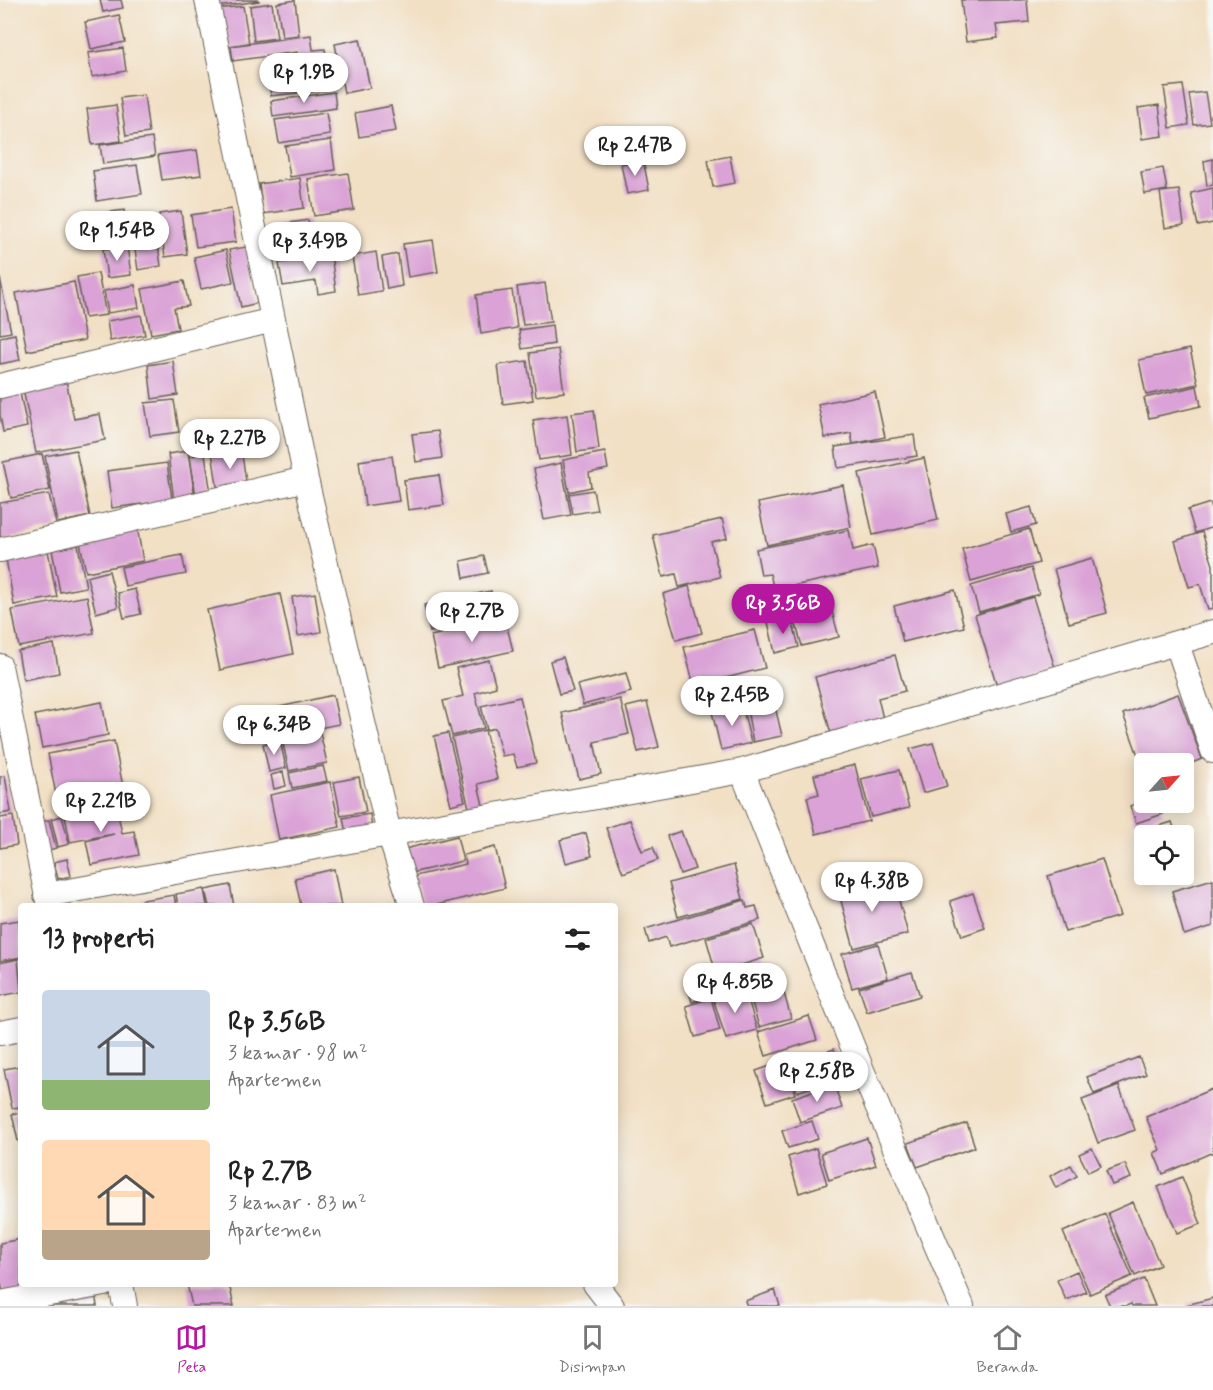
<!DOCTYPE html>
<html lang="id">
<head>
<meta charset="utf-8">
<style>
	:root { --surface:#fff; --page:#f6f6f6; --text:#222; --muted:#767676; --line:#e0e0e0; --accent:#b5179e }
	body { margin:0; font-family:Mynerve,sans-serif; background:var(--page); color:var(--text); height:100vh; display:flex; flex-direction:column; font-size:22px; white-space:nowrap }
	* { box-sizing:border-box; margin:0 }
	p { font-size:20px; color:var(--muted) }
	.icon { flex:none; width:33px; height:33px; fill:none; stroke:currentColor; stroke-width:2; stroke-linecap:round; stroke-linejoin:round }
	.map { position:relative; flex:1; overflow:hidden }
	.panel { position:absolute; left:18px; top:903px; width:600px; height:384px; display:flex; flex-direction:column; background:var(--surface); border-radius:6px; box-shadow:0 3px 15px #0003 }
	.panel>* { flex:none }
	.needle { width:39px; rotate:63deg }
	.fabs { position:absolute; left:1134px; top:753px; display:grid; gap:12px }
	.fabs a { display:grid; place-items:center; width:60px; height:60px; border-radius:6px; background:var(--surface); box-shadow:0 3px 15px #0003; font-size:30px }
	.price { position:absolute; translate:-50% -51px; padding:0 14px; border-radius:21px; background:#fff; color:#222; font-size:20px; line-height:39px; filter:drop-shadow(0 2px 3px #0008) }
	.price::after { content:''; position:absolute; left:50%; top:36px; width:18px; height:14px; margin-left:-9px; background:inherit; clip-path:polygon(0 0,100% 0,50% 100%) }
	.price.current { background:var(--accent); color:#fff }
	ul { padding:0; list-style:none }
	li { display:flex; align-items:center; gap:18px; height:150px; padding:0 24px }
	li span { display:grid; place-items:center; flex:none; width:168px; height:120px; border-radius:6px; color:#555 }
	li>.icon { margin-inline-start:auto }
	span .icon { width:72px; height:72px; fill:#fffc; stroke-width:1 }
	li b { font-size:26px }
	h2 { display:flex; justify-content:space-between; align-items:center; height:72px; padding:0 24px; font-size:26px }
	.menu { display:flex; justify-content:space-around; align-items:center; height:84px; border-top:2px solid var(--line); background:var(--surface); font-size:16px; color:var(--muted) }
	.menu a { display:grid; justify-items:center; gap:3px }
	.menu .current { color:var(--accent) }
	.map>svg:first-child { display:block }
	.building { fill:#daa2d6 }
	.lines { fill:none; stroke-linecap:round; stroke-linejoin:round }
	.street-casing { stroke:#676157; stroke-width:26 }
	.street { stroke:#fff; stroke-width:24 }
</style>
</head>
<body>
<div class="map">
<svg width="1213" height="1306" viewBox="0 0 1213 1306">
	<rect width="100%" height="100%" fill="#f6f6f2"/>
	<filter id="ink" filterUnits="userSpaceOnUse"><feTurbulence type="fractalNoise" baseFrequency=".0167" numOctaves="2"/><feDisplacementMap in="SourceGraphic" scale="12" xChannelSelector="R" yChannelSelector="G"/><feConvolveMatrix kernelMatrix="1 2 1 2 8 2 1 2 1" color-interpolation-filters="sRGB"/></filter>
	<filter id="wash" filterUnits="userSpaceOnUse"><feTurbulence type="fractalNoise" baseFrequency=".008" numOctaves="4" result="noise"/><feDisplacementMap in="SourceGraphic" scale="24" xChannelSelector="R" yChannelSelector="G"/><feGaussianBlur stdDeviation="1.35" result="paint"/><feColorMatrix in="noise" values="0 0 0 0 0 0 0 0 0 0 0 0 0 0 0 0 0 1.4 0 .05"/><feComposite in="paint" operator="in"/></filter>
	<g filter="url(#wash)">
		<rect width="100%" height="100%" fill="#f2e0c5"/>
		<g id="blocks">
			<path class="building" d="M100 0H121L123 8 103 12Z
				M215 0H259V1L216 7Z
				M295 0 299 35 282 37 277 3Z
				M961 0H1027L1029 22 996 25 998 38 966 42Z
				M272 3 277 38 254 41 250 6Z
				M243 6 249 43 223 47 217 9Z
				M119 15 125 42 91 49 85 22Z
				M311 35 313 50 325 49 331 88 303 93 297 52 233 61 231 46Z
				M360 39 370 88 344 93 335 44Z
				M123 48 126 71 92 77 88 53Z
				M292 55 297 93 271 96 265 59Z
				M1183 85 1189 125 1170 128 1164 87Z
				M334 92 336 108 273 117 271 101Z
				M1205 92 1210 123 1194 125 1189 94Z
				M144 95 149 133 126 136 120 98Z
				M116 105 121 141 92 145 87 109Z
				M1159 105 1163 136 1142 139 1138 108Z
				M391 106 396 131 359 137 355 113Z
				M326 113 330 135 279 143 275 120Z
				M152 138 155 156 103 164 100 145Z
				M331 140 335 170 290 177 285 146Z
				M197 150 201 175 162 180 158 155Z
				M730 156 735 183 713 187 708 160Z
				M643 159 649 190 627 194 621 164Z
				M1213 159V185L1207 186 1204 161Z
				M137 165 142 194 97 201 93 171Z
				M1163 168 1167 190 1145 194 1141 172Z
				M348 173 354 210 314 216 308 179Z
				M300 178 304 208 263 214 259 184Z
				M1213 188V223L1198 226 1191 193Z
				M1179 190 1184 225 1165 228 1160 192Z
				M231 209 236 242 196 247 191 215Z
				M124 210 128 237 108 240 104 213Z
				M181 211 187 254 165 257 159 214Z
				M154 219 161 266 138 270 131 222Z
				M308 220 313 253 287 257 283 224Z
				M353 228 356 246 320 251 317 233Z
				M433 240 438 272 408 277 403 244Z
				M127 246 131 275 107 278 103 249Z
				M246 247 258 303 241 307 229 250Z
				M226 250 233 282 201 289 194 257Z
				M376 252 382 291 358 295 352 256Z
				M398 254 402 286 387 289 382 257Z
				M331 255 336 291 318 294 316 281 283 286 279 263Z
				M98 273 106 315 85 318 77 277Z
				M0 278 11 332 0 334Z
				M184 281 189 306 174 308 178 329 151 334 142 289Z
				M74 282 85 340 27 351 16 293Z
				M545 283 551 322 523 325 517 287Z
				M135 285 139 308 108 313 104 291Z
				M512 290 517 328 481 334 476 295Z
				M141 315 145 335 110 341 107 321Z
				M552 325 554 344 522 349 519 330Z
				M15 334 20 360 0 364V337Z
				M558 349 564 392 536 396 530 353Z
				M1190 349 1198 384 1146 395 1139 360Z
				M173 361 178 395 152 399 148 365Z
				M527 361 533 400 503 404 498 365Z
				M66 380 74 419 100 414 105 440 36 453 23 389Z
				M1197 386 1201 406 1149 418 1144 398Z
				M875 392 885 437 853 444 851 433 825 438 818 404Z
				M20 393 27 427 3 432 0 415V397Z
				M174 400 179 432 150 436 145 403Z
				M594 410 599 449 577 452 572 413Z
				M567 415 572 455 539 460 533 420Z
				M438 431 442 458 416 462 412 434Z
				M914 435 917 456 838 468 835 447Z
				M241 448 247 488 218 492 212 452Z
				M76 450 90 516 58 523 45 456Z
				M188 451 195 498 174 501 168 454Z
				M605 452 608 469 589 473 591 487 569 492 563 460Z
				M42 454 50 490 11 498 3 462Z
				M205 454 211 494 196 496 190 456Z
				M392 456 399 501 365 506 359 461Z
				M924 458 938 520 873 535 859 473Z
				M167 463 172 500 112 508 107 471Z
				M561 463 571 515 544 520 534 469Z
				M439 475 444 505 408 510 404 480Z
				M843 485 851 527 767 545 758 503Z
				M593 490 597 510 573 514 569 494Z
				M49 494 57 528 0 540V503Z
				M1210 503 1213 513V527L1195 533 1188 510Z
				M1031 507 1036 525 1011 532 1006 514Z
				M722 519 727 538 711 542 720 577 679 587 676 574 663 577 653 535Z
				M137 527 143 561 86 572 79 538Z
				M1029 529 1039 563 971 582 962 549Z
				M849 530 853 550 873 545 878 568 774 590 770 574 761 575 756 549Z
				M1202 532 1213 565V608L1208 610 1200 584 1189 587 1175 541Z
				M78 545 86 587 60 592 52 550Z
				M48 551 57 597 14 605 6 559Z
				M182 555 186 574 125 586 121 567Z
				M484 556 488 573 464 578 461 561Z
				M1092 558 1107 613 1069 623 1054 569Z
				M1031 568 1039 594 979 612 971 586Z
				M109 571 118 607 96 613 87 577Z
				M689 586 702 633 676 640 663 594Z
				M135 589 141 614 124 618 118 593Z
				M817 590 821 605 777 616 774 601Z
				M955 590 964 627 903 642 894 606Z
				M491 591 497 617 430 632 424 605Z
				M315 593 321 632 298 636 292 597Z
				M280 594 293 654 220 670 207 610Z
				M87 596 94 633 19 647 12 610Z
				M1033 597 1056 671 998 689 975 615Z
				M830 604 839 637 802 646 793 614Z
				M791 616 799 647 775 653 768 622Z
				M505 618 513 651 438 668 431 636Z
				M755 630 765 668 694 686 684 647Z
				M54 644 59 673 23 680 18 651Z
				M895 655 905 691 878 698 884 723 832 737 815 677Z
				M563 657 573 691 559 694 550 661Z
				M489 660 496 687 475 693 484 728 452 736 443 701 463 696 456 668Z
				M626 673 631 692 583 705 577 685Z
				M1178 694 1202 759 1184 766V764H1144V772L1123 714Z
				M333 695 339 724 319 728 327 763 289 771 275 708Z
				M520 697 536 763 517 767 513 754 502 756 495 728 487 730 481 706Z
				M773 698 782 736 753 742 746 704Z
				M620 699 629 734 594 742 601 774 579 779 562 713Z
				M102 702 108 735 42 748 35 715Z
				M647 702 659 747 638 752 626 707Z
				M742 705 751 743 721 750 712 712Z
				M272 708 278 737 264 740 258 711Z
				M485 730 497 779 478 784 483 805 469 808 452 738Z
				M448 733 465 801 451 805 434 736Z
				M280 740 286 768 269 772 263 744Z
				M114 741 125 797 59 810 48 754Z
				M933 743 947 786 923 793 910 749Z
				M855 765 869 821 816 834 807 797 819 794 814 775Z
				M323 766 327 781 292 788 289 773Z
				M899 770 909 808 871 817 861 779Z
				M283 772 286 786 274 789 271 775Z
				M5 776 11 812 0 814V777Z
				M359 777 366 812 341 816 334 782Z
				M330 782 340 827 279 840 270 795Z
				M115 801 122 833 134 831 139 855 91 865 86 841 114 834 70 842 64 811Z
				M1144 801 1159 802 1163 814 1136 823 1130 806Z
				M370 814 372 828 346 833 343 818Z
				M13 816 17 845 0 848V818Z
				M62 816 69 844 58 847 51 819Z
				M49 820 56 848 46 851 39 822Z
				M630 820 642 851 653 847 658 860 623 873 606 828Z
				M1172 822 1177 836H1144V859L1136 833Z
				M681 831 695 869 680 874 667 836Z
				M586 833 592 856 566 863 560 840Z
				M457 836 463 861 411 873 405 849Z
				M495 847 505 888 432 906H422L415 876 466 864 464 855Z
				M67 859 71 876 58 879 54 862Z
				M1102 859 1120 916 1065 932 1048 876Z
				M734 865 743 899 678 917 669 883Z
				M334 869 341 906H301L295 878Z
				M886 877 891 894 897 893 908 934 854 948 838 890Z
				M1213 879V926L1184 935 1172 891Z
				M230 885 234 906H209L205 890Z
				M204 889 207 906H178L176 894Z
				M973 893 985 928 962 936 950 901Z
				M174 895 176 906H144L142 900Z
				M745 900 747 908 756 906 760 920 669 947 666 937 649 943 645 929Z
				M19 920 21 957 0 961V923Z
				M753 924 764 958 716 973 706 938Z
				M878 944 888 978 852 988 842 954Z
				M18 959 21 992 0 996V963Z
				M759 966 764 980 692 1002 685 979 714 971 716 978Z
				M912 972 920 996 867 1012 859 988Z
				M780 979 791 1018 759 1027 748 988Z
				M745 988 757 1030 726 1039 713 998Z
				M711 998 720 1030 695 1037 686 1006Z
				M809 1016 817 1040 766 1056 758 1032Z
				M834 1049 844 1076 797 1092 788 1065Z
				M1139 1057 1146 1074 1094 1094 1087 1077Z
				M784 1061 795 1094 767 1103 756 1071Z
				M21 1066V1107L12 1108 4 1069Z
				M834 1084 842 1108 800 1122 792 1098Z
				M1119 1086 1135 1130 1098 1143 1082 1100Z
				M1212 1089 1213 1152 1163 1174 1154 1153 1160 1150 1146 1117Z
				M21 1112V1140L18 1141 12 1114Z
				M812 1121 818 1139 788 1148 782 1131Z
				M967 1123 975 1147 917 1167 908 1143Z
				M867 1138 876 1165 829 1180 821 1153Z
				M816 1148 827 1184 799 1193 788 1157Z
				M1092 1148 1101 1166 1088 1172 1079 1154Z
				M1125 1164 1131 1178 1112 1185 1106 1171Z
				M1071 1165 1077 1176 1056 1188 1050 1176Z
				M1182 1177 1201 1224 1177 1233 1158 1187Z
				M1133 1202 1160 1265 1135 1276 1108 1213Z
				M1105 1214 1132 1276 1090 1294 1063 1232Z
				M21 1239V1284H32L33 1287 3 1293 0 1279V1243Z
				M1077 1271 1086 1292 1066 1300 1057 1280Z
				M1144 1279 1155 1306H1132L1131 1304 1126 1306H1110L1105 1295Z
				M187 1284H229L234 1306H192Z
				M775 1290 780 1306H747L745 1301Z
				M95 1293 97 1306H47Z
				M1213 1298V1306H1186V1305Z"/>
		</g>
	</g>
	<g filter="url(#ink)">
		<use href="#blocks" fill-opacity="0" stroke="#676157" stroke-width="1.5"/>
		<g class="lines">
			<defs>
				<path id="street" d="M207 0 306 479 389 833 412 906
					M0 386 273 320
					M0 550 306 479
					M1177 644 1213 751
					M0 666 49 906
					M742 771 862 1070 962 1306
					M46 895 742 771 1213 632
					M0 1033 21 1029
					M121 1284 125 1306
					M595 1284 612 1306
					M0 1303 104 1284"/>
			</defs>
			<use href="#street" class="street-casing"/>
			<use href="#street" class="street"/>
		</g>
	</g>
</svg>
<div class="fabs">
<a><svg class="needle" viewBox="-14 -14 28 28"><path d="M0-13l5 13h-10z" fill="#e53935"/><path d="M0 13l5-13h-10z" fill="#767676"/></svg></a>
<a><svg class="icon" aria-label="locate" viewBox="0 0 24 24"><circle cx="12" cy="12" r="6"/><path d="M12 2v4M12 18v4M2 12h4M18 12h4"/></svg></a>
</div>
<b class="price" style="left:304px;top:104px">Rp 1.9B</b>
<b class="price" style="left:635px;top:177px">Rp 2.47B</b>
<b class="price" style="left:117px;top:262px">Rp 1.54B</b>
<b class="price" style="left:310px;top:273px">Rp 3.49B</b>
<b class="price" style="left:230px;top:470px">Rp 2.27B</b>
<b class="price current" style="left:783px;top:635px">Rp 3.56B</b>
<b class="price" style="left:472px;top:643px">Rp 2.7B</b>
<b class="price" style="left:732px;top:727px">Rp 2.45B</b>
<b class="price" style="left:274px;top:756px">Rp 6.34B</b>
<b class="price" style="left:101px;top:833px">Rp 2.21B</b>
<b class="price" style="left:872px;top:913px">Rp 4.38B</b>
<b class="price" style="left:735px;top:1014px">Rp 4.85B</b>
<b class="price" style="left:817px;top:1103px">Rp 2.58B</b>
<section class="panel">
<h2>13 properti<svg class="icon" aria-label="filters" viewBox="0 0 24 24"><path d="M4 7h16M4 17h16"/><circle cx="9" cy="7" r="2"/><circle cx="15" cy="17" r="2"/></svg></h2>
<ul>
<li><span style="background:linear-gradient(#c9d6e8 75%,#8fb573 0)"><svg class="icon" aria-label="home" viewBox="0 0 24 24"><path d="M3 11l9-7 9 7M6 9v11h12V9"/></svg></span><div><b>Rp 3.56B</b><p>3 kamar · 98 m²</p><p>Apartemen</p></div></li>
<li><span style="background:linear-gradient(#ffd9b3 75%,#b9a48a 0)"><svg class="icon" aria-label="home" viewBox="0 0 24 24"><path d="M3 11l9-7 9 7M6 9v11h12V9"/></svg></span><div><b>Rp 2.7B</b><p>3 kamar · 83 m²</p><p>Apartemen</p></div></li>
</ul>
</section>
</div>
<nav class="menu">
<a class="current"><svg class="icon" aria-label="map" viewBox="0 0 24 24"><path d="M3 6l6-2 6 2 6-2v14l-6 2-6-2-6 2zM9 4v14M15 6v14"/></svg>Peta</a>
<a><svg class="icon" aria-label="saved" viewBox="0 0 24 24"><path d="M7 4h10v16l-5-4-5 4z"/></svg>Disimpan</a>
<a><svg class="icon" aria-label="home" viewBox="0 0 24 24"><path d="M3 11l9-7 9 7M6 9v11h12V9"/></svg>Beranda</a>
</nav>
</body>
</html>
